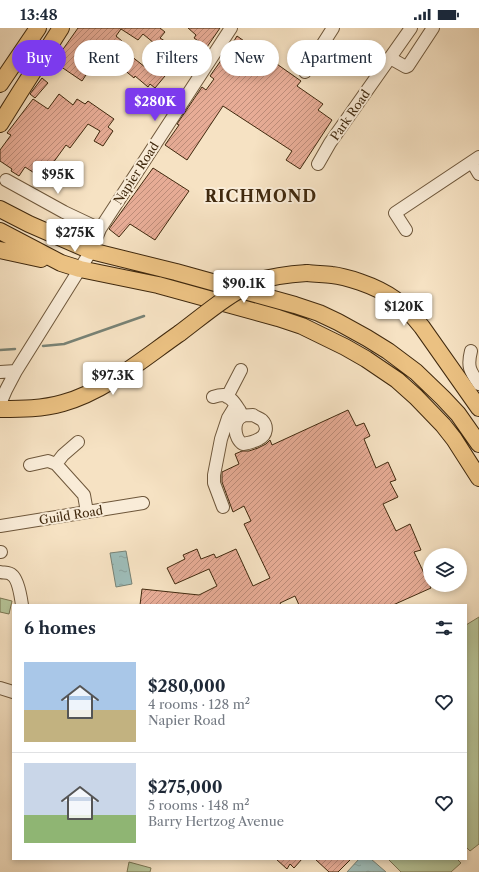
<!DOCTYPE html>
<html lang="en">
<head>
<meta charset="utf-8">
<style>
	:root { --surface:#fff; --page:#f2f2f3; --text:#1f2937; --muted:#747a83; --line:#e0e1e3; --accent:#7c3aed }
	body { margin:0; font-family:"Libre Caslon Text",serif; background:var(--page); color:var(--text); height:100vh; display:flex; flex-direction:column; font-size:15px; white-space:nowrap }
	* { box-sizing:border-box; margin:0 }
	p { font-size:13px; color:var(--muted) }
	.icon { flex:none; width:22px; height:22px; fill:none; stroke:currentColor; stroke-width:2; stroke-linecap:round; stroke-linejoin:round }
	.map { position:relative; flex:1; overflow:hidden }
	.details { position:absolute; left:12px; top:576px; width:455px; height:256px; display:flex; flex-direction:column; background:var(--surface); border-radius:0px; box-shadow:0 2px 6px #0003 }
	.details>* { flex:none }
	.guide { position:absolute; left:12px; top:12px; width:455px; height:36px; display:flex; gap:8px }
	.buttons { position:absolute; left:423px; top:520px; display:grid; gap:8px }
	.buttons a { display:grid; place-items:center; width:44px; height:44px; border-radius:50%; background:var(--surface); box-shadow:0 2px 6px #0003; font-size:20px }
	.price { position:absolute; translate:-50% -34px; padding:0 9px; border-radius:4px; background:#fff; color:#222; font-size:13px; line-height:26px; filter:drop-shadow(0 1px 2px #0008) }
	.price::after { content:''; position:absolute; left:50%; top:24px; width:12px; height:9px; margin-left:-6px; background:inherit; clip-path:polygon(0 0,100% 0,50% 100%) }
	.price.selected { background:var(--accent); color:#fff }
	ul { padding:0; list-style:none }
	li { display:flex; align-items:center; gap:12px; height:100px; padding:0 12px }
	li+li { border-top:1px solid var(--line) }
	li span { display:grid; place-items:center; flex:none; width:112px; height:80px; border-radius:0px; color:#555 }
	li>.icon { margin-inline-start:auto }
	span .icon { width:48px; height:48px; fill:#fffc; stroke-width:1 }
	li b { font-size:17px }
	h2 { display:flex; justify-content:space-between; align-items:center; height:48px; padding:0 12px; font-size:17px }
	.tag { padding:0 14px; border-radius:18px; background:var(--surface); box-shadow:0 2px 6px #0003; font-size:14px; line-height:36px }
	.tag.selected { background:var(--accent); color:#fff }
	.status { display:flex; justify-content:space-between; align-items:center; height:28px; padding:0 20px; background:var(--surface); direction:ltr }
	.status svg { height:11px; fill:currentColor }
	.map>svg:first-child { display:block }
	.pitch { fill:#b6c498; stroke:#7b7653 }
	.water { fill:url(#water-ripples); stroke:#788275 }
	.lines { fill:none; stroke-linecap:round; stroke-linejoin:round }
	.stream { stroke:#788275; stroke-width:2.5 }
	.building { fill:url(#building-hatch); stroke:#40290e }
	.minor-casing { stroke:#6e573b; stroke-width:14 }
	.major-casing { stroke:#40290e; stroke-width:18 }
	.minor { stroke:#f9ecd8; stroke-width:12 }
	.major { stroke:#ebc182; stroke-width:16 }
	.major-bridge-casing { stroke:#40290e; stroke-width:18; stroke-linecap:butt }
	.major-bridge { stroke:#ebc182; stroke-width:16 }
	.labels { text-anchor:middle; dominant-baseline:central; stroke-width:4; stroke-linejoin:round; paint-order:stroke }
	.street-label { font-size:12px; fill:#40290e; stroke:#f9ecd8 }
	.district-label { font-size:16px; font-weight:bold; letter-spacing:1px; fill:#40290e; stroke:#f9ecd8 }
</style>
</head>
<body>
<div class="status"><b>13:48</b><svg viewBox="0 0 49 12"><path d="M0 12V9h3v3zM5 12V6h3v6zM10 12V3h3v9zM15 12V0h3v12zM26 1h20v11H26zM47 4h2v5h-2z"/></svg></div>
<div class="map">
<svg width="479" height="844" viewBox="0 0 479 844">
	<defs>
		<pattern id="water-ripples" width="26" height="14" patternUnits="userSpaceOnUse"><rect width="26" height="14" fill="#9ebdb9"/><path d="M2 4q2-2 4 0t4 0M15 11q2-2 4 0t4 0" fill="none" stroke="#89a29e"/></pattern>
		<pattern id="building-hatch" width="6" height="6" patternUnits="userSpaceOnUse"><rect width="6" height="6" fill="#e7ac96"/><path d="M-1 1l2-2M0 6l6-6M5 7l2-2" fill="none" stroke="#bd8c79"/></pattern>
	</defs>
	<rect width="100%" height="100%" fill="#f6e2c3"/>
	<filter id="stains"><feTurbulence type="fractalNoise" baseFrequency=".005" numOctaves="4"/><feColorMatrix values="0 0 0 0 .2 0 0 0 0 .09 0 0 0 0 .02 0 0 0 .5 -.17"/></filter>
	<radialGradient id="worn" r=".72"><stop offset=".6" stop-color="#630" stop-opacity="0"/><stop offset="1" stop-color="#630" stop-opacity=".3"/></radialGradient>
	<path class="pitch" d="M0 570 12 573 9 586 0 584Z
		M479 589V816L470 823 466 819V597Z
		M388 831H457L461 835 451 844H401Z
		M129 834 151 840 150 844H127Z"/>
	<path class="water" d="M126 523 132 556 116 559 110 525Z
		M359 831H371L386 844H347Z"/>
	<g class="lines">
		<path class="stream" d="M43 318 64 316 144 288
			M0 322 15 321"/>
	</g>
	<path class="building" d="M78 0H160L165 4 160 10 171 17 166 25 143 6 138 12 121 1 116 8 129 19 126 24 150 43 154 39 165 48 155 60 150 56 148 59 135 48 134 50 116 35 114 37 99 27 82 53 54 34Z
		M188 0H220L207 19 194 10 196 7Z
		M237 8 301 53 297 58 323 76 318 82 332 92 300 141 286 132 292 123 223 78 187 132 165 117 179 97 177 96 202 59 206 62 214 51 210 48 229 21Z
		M42 50 48 55 35 70 30 66Z
		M59 66 73 77 77 71 85 76 88 73 114 91 108 99 113 103 103 118 94 113 100 103 88 96 70 120 66 117 42 150 25 139 19 148 11 143 12 141 0 133V122L11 107 7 105 33 71 48 81Z
		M153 140 189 163 155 212 130 196 119 209 109 201Z
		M348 382 356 398 364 395 370 408 364 411 376 440 388 434 396 452 390 454 398 469 383 476 396 503 410 496 421 522 414 524 431 560 393 577H299L295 568 280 575 281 577H140L142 561 199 567 217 558 209 541 175 556 167 540 185 531 183 527 197 521 201 531 214 526 216 530 236 521 253 558 270 550 244 496 251 493 244 478 233 484 222 454V444L239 436 235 426 242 423H249L258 420 266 416 270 412 272 417Z
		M276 831H302L294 840 290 836 287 841Z
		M315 831H351L338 844H329Z"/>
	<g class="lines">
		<defs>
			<path id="minor" d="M390 30 406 39 408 38 433 0
				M305 44 333 0
				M472 134 479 146
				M318 136 330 115 411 0
				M6 152 64 184 100 201
				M406 202 395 185 479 129
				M471 323C467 339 470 343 479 356
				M0 344 16 343
				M213 369C216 368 220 367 223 367 231 368 236 377 240 383
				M227 369 241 342
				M0 376 6 362 16 343 91 223 100 201 231 0
				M253 387C256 389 259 390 262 392 268 398 267 407 259 411 254 414 249 415 243 416 234 411 232 392 243 388 245 387 250 387 253 387Z
				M56 436 63 427 78 414
				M30 437 48 433 56 436 84 467 87 484
				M223 479 214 455V447L221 411 228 390 236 377
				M0 498 143 475
				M0 524H1
				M0 544C4 545 9 544 12 547 18 551 21 570 22 577
				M0 660 13 664"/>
			<path id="major" d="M0 56 38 0
				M0 96 20 64 61 0
				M0 181 29 196 91 223 176 244 295 277 319 285 338 294 367 310 388 323 416 344 443 370 458 386 479 416
				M0 203 61 235 80 241 158 257 278 290 302 298 345 319 366 331 397 352 416 369 443 397 454 411 479 450
				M0 222 41 231
				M307 245C316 246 324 246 332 247 342 248 351 251 360 254 389 264 403 275 422 299L479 380
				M0 381C22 381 42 381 63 375 106 363 144 330 180 305"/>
		</defs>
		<use href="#minor" class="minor-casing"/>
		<use href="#major" class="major-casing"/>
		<use href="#minor" class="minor"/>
		<use href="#major" class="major"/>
		<defs>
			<path id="major-bridge" d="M180 305C204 287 228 266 255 254 272 248 290 246 307 245"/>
		</defs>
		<use href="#major-bridge" class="major-bridge-casing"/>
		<use href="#major-bridge" class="major-bridge"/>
	</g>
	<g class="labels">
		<g class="street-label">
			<text transform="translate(350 87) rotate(-55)">Park Road</text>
			<text transform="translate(136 145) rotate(-57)">Napier Road</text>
			<text transform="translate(71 487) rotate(-9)">Guild Road</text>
		</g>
		<g class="district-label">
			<text x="261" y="168">RICHMOND</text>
		</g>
	</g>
	<rect width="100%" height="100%" filter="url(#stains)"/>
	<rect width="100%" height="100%" fill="url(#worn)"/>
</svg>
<div class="buttons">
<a><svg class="icon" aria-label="layers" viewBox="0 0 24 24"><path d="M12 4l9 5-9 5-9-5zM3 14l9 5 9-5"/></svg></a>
</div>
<b class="price selected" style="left:155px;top:94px">$280K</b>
<b class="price" style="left:58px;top:167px">$95K</b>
<b class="price" style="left:75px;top:225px">$275K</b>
<b class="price" style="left:244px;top:276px">$90.1K</b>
<b class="price" style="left:404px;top:299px">$120K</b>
<b class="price" style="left:113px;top:368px">$97.3K</b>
<div class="guide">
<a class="tag selected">Buy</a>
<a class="tag">Rent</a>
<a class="tag">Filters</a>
<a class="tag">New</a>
<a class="tag">Apartment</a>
</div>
<section class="details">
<h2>6 homes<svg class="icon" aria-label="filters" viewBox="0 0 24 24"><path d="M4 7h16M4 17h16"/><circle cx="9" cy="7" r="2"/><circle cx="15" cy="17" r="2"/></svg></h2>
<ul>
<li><span style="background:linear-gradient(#a9c7e8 60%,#c2b280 0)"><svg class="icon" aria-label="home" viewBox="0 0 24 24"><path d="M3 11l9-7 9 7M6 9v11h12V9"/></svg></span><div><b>$280,000</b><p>4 rooms · 128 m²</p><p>Napier Road</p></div><svg class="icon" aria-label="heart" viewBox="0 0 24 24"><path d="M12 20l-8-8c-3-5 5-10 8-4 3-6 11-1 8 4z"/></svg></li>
<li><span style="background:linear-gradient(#c9d6e8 65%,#8fb573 0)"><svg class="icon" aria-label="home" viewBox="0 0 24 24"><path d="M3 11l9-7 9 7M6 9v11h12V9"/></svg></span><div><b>$275,000</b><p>5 rooms · 148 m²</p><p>Barry Hertzog Avenue</p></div><svg class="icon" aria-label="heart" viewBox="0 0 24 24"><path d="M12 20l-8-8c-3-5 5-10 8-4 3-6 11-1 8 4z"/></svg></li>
</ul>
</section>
</div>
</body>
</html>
